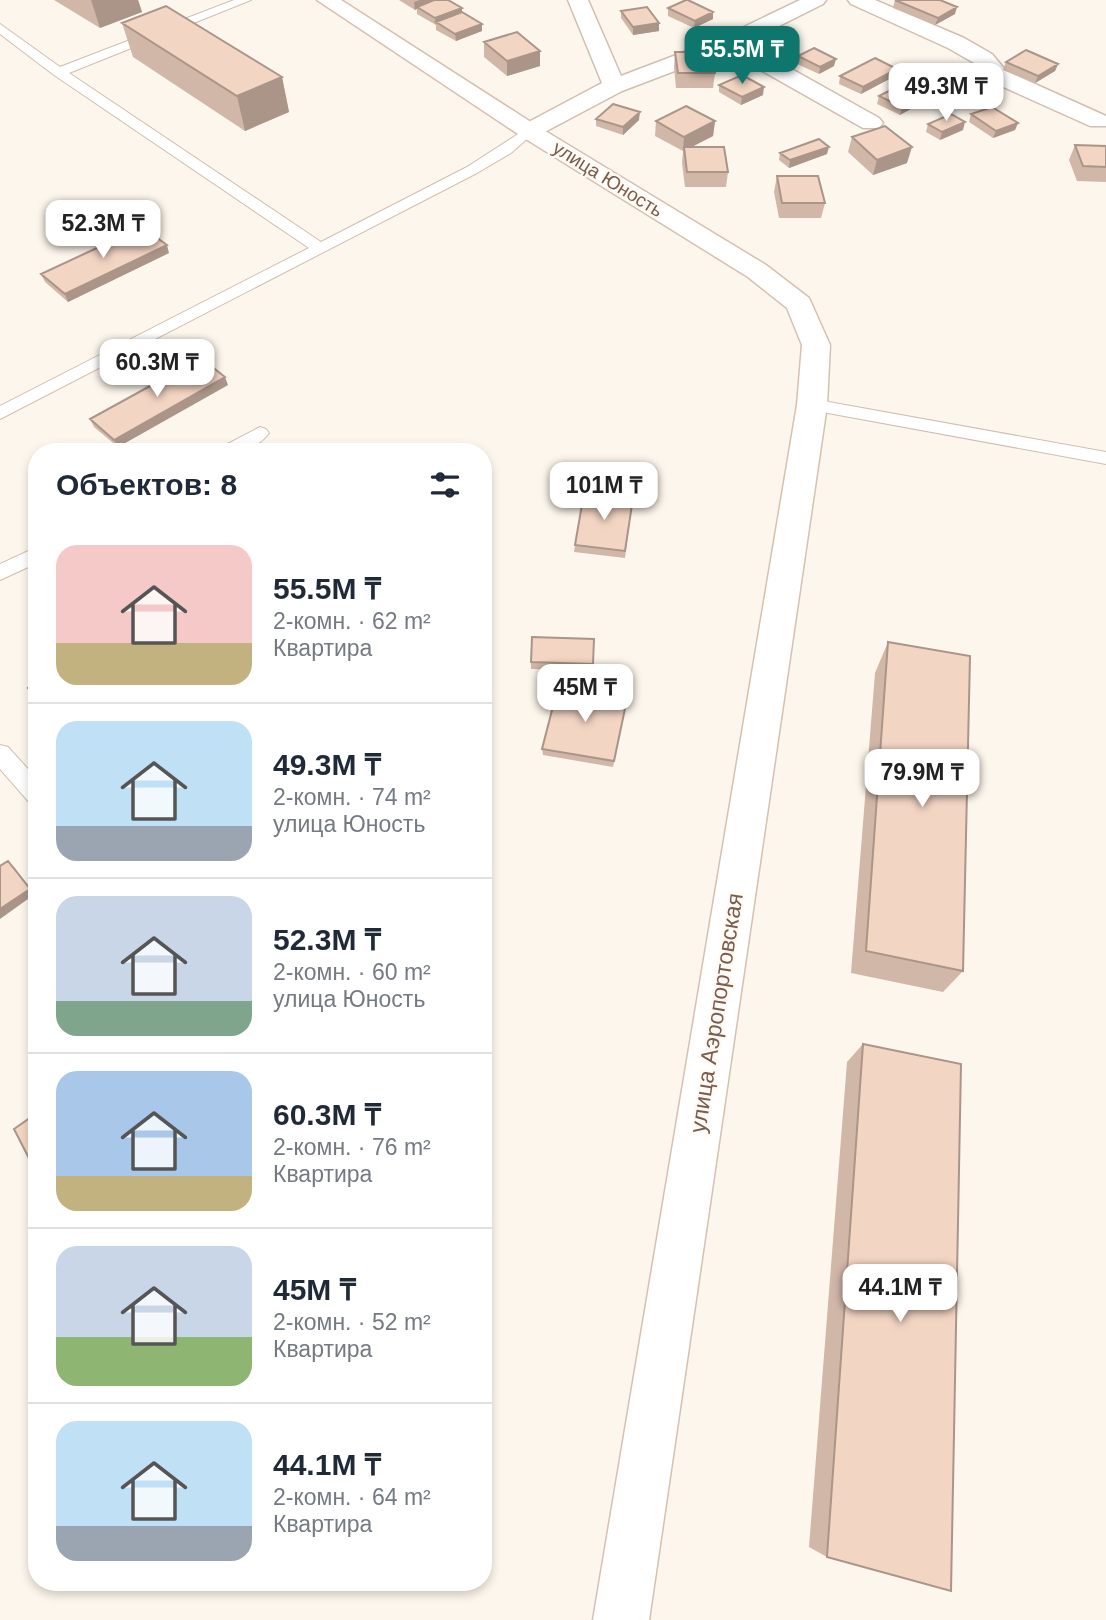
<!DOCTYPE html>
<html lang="ru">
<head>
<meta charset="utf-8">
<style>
	:root { --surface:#fff; --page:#f2f2f3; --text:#1f2937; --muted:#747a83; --line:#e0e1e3; --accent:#0f766e }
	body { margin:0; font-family:Helvetica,sans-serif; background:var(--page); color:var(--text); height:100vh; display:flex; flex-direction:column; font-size:26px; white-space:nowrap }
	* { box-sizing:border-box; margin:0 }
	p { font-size:23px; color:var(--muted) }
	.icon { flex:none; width:38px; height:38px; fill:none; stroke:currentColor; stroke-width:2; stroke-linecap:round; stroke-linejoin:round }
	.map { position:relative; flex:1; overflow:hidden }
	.sheet { position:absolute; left:28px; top:443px; width:464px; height:1148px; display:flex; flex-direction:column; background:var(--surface); border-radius:28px; box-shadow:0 4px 10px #0003 }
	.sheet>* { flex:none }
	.price { position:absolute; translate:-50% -60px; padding:0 16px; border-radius:14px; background:#fff; color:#222; font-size:23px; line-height:46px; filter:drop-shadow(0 2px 4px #0008) }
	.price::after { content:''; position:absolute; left:50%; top:42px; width:21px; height:16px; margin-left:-10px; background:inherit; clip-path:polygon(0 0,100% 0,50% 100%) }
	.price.active { background:var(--accent); color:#fff }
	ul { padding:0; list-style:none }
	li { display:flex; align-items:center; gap:21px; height:175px; padding:0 28px }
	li+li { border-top:2px solid var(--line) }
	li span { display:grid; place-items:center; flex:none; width:196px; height:140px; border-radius:21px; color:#555 }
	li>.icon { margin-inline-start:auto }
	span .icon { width:84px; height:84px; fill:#fffc; stroke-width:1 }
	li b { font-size:30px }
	h2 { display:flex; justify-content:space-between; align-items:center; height:84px; padding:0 28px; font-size:30px }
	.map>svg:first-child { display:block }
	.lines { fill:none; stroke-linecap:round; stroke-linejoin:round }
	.lane-casing { stroke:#d1beb0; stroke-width:2 }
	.street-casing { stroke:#d1beb0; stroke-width:3 }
	.secondary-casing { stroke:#d6c0b0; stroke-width:3 }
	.lane { fill:#fff; fill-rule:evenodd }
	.street { fill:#fff; fill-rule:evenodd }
	.secondary { fill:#fff; fill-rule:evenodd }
	.wall { fill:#d1b7a8 }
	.shaded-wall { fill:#aa9588 }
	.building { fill:#f3d5c3; stroke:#aa9588; stroke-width:2 }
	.labels { text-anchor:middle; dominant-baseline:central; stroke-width:5; stroke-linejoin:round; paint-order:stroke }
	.far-street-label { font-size:19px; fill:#7a5c4d; stroke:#fffaf3 }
	.street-label { font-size:23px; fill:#7a5c4d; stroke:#fffaf3 }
</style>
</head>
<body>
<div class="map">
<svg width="1106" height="1620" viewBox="0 0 1106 1620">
	<rect width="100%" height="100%" fill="#fdf6ec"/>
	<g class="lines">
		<defs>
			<path id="lane" d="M234 0H251L69 73 321 242 467 167 529 127 536 131 511 153 477 173 0 419V406L309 248 54 75 0 34V24L60 67Z
				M812 399 1106 452V464L806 409 803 405Z
				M260 427 266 429 269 433C257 450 236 452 217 452L220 448Z
				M37 547V563L0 580V564Z
				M0 745 8 747 37 779V805L29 802 0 769Z"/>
			<path id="street" d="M568 0H588L621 76 721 38 800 0H826L823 4 745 43 879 118 883 123 879 128H863L727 51 622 91 537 136H521L517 131 521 126 602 83Z
				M848 0H875L964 38 992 54 1006 71 1106 116V126H1090L990 81 976 64 948 48 851 4Z"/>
			<path id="secondary" d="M317 0H341L537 126 766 265 809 298 830 345 827 405 649 1620H593L797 405 802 345 787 308 748 277 521 136Z"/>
		</defs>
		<use href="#lane" class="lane-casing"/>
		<use href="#street" class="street-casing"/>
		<use href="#secondary" class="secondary-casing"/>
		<use href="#lane" class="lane"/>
		<use href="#street" class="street"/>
		<use href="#secondary" class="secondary"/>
	</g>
	<path class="wall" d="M54 0H138L142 12 100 28Z
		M399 0H448L462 8V12L482 31 456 41 436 30V25L417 14V9L415 10Z
		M895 0 955 14 935 25 893 8Z
		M668 8 713 19 694 28 668 16Z
		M621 11 659 23V31L633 35 621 18Z
		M122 23 282 77 289 112 245 131 133 57Z
		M484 42 540 51V66L507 76 484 57Z
		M675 52 715 73 713 88H676L674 67Z
		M798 56 834 66 819 74 797 64Z
		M1006 62 1058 64 1055 71 1035 83 1003 70Z
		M840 76H895L861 94 839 84Z
		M719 85 763 95 741 105 719 92Z
		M927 93 925 101 900 115 877 104 879 96Z
		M971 114 1018 123 1015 130 993 138 969 122Z
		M596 119 639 120 623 135 596 126Z
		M656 121H715L713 136 691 147 728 172 726 187H685L682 163 683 151 655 136Z
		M928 124 963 130 940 140 926 132Z
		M852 137 907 163 873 175 848 152Z
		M1075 145 1106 146V182L1077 181 1069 160Z
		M780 153 827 154 789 168 779 160Z
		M777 176 825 203 821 218H779L774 192Z
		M169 253 68 302 45 282 41 274Z
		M228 385 118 447 94 427 90 419Z
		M633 498 625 558 574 552 575 545Z
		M594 639 593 671 531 669V662Z
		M888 642 963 971 943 992 851 973 875 673Z
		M626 705 613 767 543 755 542 749Z
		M863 1044 827 1557 809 1547 847 1062Z"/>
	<path class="shaded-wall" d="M91 0H138L142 12 100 28Z
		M420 0H441L417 7V9L415 10 414 2Z
		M957 7 955 14 935 25 938 18Z
		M462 8V16L436 22V26L435 18Z
		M713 12V19L694 28 695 21Z
		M659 23V31L633 35V27Z
		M482 24V31L456 41 455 34Z
		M540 51V66L507 76V61Z
		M836 59 834 66 819 74 820 67Z
		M1058 64 1055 71 1035 83 1038 76Z
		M897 69 895 76 861 94 863 87Z
		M282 77 289 112 245 131 237 96Z
		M764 87 763 95 741 105 742 97Z
		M927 93 925 101 900 115 902 107Z
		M640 112 639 120 623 135V127Z
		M715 121 713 136 684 151V147L683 152 684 137Z
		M965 122 963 130 940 140 942 132Z
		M1018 123 1015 130 993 138 996 131Z
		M829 147 827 154 789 168 790 160Z
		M912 147 907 163 873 175 877 160Z
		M167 245 169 253 68 302 65 294Z
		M225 377 228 385 118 447 114 440Z
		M8 861 14 867 35 894 0 919V909Z"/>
	<path class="building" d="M434 0H448L462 8 435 18 417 7Z
		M686 0H688L713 12 695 21 668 8Z
		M895 0H940L957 7 938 18Z
		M166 6 282 77 237 96 122 23Z
		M647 7 659 23 633 27 621 11Z
		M462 12 482 24 455 34 436 22Z
		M517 32 540 51 507 61 484 42Z
		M814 48 836 59 820 67 798 56Z
		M1026 50 1058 64 1038 76 1006 62Z
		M675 52H712L715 73H678Z
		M875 58 897 69 863 87 840 76Z
		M742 75 764 87 742 97 719 85Z
		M904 83 927 93 902 107 879 96Z
		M613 104 640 112 623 127 596 119Z
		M686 106 715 121 684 137 656 121Z
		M992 107 1018 123 996 131 971 114Z
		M951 114 965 122 942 132 928 124Z
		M885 126 912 147 877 160 852 137Z
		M819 139 829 147 790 160 780 153Z
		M1075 145 1106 146V167L1083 166Z
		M684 147H724L728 172H687Z
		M777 176H818L825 203H782Z
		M142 227 167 245 65 294 41 274Z
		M201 358 225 377 114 440 90 419Z
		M584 493 633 498 625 551 575 545Z
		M532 637 594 639 593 664 531 662Z
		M888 642 970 656 963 971 866 951Z
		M37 682V697L28 688Z
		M558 687 627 699 614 761 542 749Z
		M8 861 30 889 0 909V866Z
		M863 1044 961 1064 951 1591 827 1557Z
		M37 1113V1171L36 1172 14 1129Z"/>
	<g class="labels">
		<g class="far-street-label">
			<text transform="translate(608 179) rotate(32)">улица Юность</text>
		</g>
		<g class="street-label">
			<text transform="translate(716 1013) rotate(-81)">улица Аэропортовская</text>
		</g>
	</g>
</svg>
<b class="price active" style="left:742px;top:86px">55.5M ₸</b>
<b class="price" style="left:946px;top:123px">49.3M ₸</b>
<b class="price" style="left:103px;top:260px">52.3M ₸</b>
<b class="price" style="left:157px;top:399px">60.3M ₸</b>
<b class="price" style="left:604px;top:522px">101M ₸</b>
<b class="price" style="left:585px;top:724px">45M ₸</b>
<b class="price" style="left:922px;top:809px">79.9M ₸</b>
<b class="price" style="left:900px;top:1324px">44.1M ₸</b>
<section class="sheet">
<h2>Объектов: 8<svg class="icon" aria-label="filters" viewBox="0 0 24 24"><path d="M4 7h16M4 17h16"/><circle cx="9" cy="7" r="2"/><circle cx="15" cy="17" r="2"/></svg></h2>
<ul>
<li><span style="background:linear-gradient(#f6c9c9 70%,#c2b280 0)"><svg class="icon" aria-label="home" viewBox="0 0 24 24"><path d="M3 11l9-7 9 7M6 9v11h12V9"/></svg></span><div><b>55.5M ₸</b><p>2-комн. · 62 m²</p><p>Квартира</p></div></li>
<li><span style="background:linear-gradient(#bfe0f5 75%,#9aa5b1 0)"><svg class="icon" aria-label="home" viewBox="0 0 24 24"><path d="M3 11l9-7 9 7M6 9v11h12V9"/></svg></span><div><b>49.3M ₸</b><p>2-комн. · 74 m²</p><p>улица Юность</p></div></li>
<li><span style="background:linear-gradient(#c9d6e8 75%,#7fa58c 0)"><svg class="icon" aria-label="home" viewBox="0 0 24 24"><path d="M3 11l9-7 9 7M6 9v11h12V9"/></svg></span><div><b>52.3M ₸</b><p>2-комн. · 60 m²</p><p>улица Юность</p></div></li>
<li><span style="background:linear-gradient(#a9c7e8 75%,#c2b280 0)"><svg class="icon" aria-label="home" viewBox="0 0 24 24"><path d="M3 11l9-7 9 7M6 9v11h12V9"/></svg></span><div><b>60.3M ₸</b><p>2-комн. · 76 m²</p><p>Квартира</p></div></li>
<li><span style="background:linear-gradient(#c9d6e8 65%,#8fb573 0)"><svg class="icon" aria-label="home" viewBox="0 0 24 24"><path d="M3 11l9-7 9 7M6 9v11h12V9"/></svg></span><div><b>45M ₸</b><p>2-комн. · 52 m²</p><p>Квартира</p></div></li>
<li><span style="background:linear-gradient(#bfe0f5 75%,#9aa5b1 0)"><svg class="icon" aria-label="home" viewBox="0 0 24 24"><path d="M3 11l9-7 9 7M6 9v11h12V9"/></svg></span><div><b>44.1M ₸</b><p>2-комн. · 64 m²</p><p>Квартира</p></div></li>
</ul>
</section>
</div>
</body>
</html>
